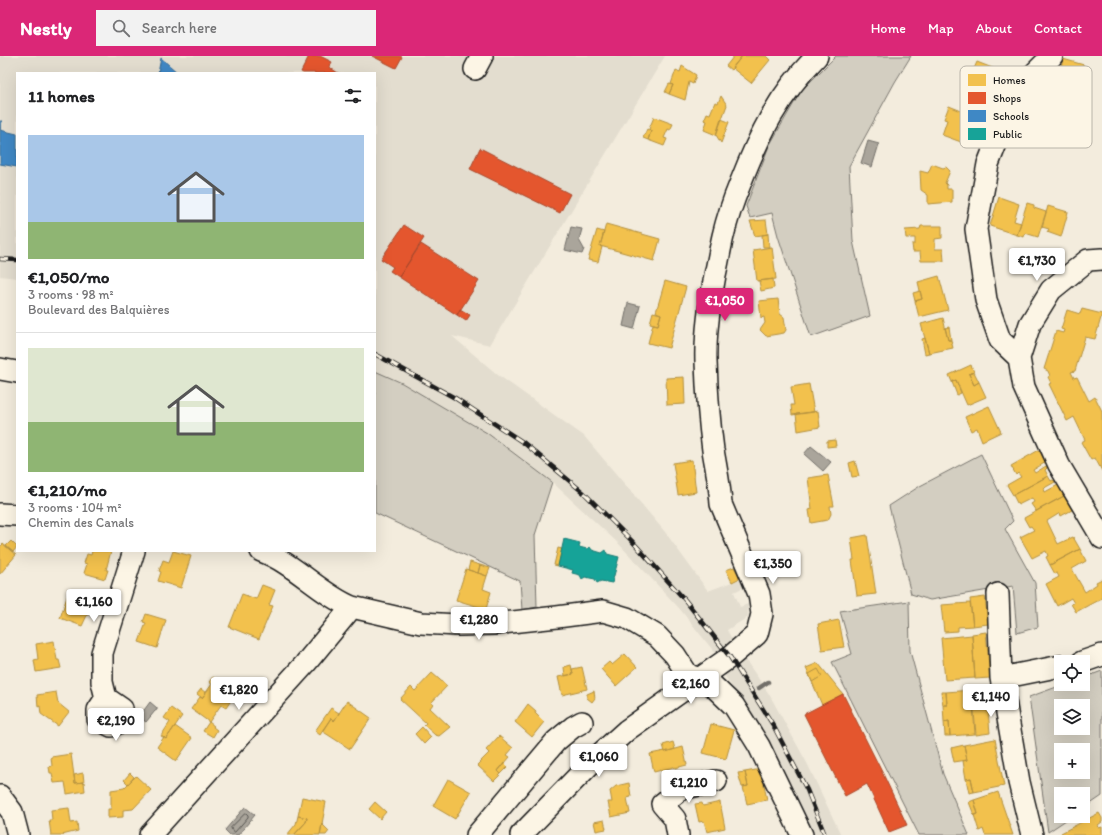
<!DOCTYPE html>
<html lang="en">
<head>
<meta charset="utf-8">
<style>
	:root { --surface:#fff; --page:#f2f2f2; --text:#202124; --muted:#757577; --line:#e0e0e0; --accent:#db2777 }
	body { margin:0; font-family:Itim,sans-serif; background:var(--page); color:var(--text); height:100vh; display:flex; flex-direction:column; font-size:15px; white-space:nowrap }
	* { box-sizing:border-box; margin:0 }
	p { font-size:13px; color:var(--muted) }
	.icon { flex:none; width:22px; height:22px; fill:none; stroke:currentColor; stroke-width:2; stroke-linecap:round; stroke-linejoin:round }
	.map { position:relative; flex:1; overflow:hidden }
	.details { position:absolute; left:16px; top:16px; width:360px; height:480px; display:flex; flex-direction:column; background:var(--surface); border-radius:0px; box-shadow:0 4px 16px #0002 }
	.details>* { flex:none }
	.fabs { position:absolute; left:1054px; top:599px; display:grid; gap:8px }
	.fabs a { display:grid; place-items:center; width:36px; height:36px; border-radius:0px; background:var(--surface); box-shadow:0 4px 16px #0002; font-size:20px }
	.price { position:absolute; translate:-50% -34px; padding:0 9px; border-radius:4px; background:#fff; color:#222; font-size:13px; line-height:26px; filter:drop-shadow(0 1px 2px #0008) }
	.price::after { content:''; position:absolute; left:50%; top:24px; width:12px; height:9px; margin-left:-6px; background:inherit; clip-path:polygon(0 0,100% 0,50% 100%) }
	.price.on { background:var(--accent); color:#fff }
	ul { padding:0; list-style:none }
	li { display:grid; align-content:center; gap:8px; height:212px; padding:0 12px }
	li+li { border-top:1px solid var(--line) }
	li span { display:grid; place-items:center; height:124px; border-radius:0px; color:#555 }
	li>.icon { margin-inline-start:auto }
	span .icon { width:72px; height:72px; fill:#fffc; stroke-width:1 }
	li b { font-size:17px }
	h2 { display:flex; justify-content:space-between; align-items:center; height:48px; padding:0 12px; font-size:17px }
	header { display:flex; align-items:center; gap:24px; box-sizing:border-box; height:56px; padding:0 20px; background:var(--accent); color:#fff }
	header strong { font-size:19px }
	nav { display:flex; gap:22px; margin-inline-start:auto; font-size:14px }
	.search { width:280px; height:36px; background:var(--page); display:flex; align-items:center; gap:10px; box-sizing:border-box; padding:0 14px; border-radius:0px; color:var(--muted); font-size:15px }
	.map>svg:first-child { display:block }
	.built { fill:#e3ddcf }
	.green { fill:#d3cec1; stroke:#78756e; fill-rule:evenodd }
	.water { fill:#aaa59b; stroke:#716e68 }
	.homes { fill:#f2c14e; stroke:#b2903f }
	.shops { fill:#e4572e; stroke:#a84529 }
	.schools { fill:#3f88c5; stroke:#346892 }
	.public { fill:#17a398; stroke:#187a73 }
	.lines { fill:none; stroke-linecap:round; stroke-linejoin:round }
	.shore { stroke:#55534f; stroke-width:1 }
	.stream { stroke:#716e68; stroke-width:4.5 }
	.minor-casing { stroke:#1c1c1c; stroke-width:24 }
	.minor { stroke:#fcf5e5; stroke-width:21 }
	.rail-casing { stroke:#1c1c1c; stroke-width:4.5 }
	.rail { stroke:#fcf5e5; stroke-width:3; stroke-dasharray:9; stroke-linecap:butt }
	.key { fill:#fcf5e5; stroke:#b9b4a9; stroke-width:1 }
	.key-label { font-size:11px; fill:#1c1c1c }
</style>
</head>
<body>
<header>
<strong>Nestly</strong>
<div class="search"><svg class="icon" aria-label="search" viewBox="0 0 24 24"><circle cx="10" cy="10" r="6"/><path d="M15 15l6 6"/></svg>Search here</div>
<nav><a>Home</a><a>Map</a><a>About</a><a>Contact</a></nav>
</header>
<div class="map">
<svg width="1102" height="779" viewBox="0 0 1102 779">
	<rect width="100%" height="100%" fill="#f3ecdd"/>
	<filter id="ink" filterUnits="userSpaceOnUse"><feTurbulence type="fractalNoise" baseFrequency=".025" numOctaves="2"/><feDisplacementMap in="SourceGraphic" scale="8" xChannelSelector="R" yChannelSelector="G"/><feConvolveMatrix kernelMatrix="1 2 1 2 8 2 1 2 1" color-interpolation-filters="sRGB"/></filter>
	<g filter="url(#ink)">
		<path class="built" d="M0 0H665L490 289 452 280 498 319 584 380 665 476 708 535 740 523 744 531 734 536 740 551 748 548V561L727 574 733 585 716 598 679 552 618 487 552 426 402 327 375 315V17H17V222L0 220Z
			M745 603 769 638 807 707 841 779H811L740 643 725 620 731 613Z"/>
		<path class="green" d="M836 0H911L895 26 849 110 853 185 870 260 811 281 778 180 772 157 750 162 746 150 769 90 801 35Z
			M375 315 402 327 487 377 552 426 535 479 537 551 522 554 520 525 375 457Z
			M981 398 1013 465 1005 473 1035 527 1038 571 1017 577 1013 530 930 544 911 538 889 450 920 430Z
			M909 545 910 595 943 718 969 779H919L832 606 852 598 840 555Z
			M1102 615V740L1083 753V738H1061V760H1072L1048 776 1029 641 1065 628H1083V622ZM1061 650H1083V672H1061ZM1061 694H1083V716H1061Z"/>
		<path class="water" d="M868 85 879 88 872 111 861 107Z
			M571 171 582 173 579 184 584 193 582 198 565 194Z
			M628 247 640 250 634 273 623 270Z
			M811 390 831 406 823 415 804 398Z
			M150 646 157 652V654L155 655 146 666 139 661Z
			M245 751 255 759 238 779H230L225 774Z"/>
		<path class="homes" d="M734 0H742L731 14 726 10Z
			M742 0H766L770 4 751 27 732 12Z
			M1063 3 1084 9 1078 29 1058 23Z
			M977 6 1000 15 994 32 986 29 983 39 992 44 989 53 973 47 977 36 964 31 967 21 970 22Z
			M682 10 696 19 693 28 689 26 685 44 669 38 673 29 671 28 676 14 680 16Z
			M669 28 673 29 669 38 665 36Z
			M721 40 727 49 716 79 704 74 707 65 704 64 707 57 710 58 715 46 718 47Z
			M949 50 974 60 970 72 967 71 961 86 942 79 947 64 944 63Z
			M654 61 673 68 670 74 668 73 664 82 667 83 664 90 648 84 651 75 649 73Z
			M721 63 729 66 721 87 716 79Z
			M647 73 651 75 648 84 643 82Z
			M932 108 943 112 946 111 950 115 945 127 947 129V133H952V146L928 148V139L921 134 920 115 928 117Z
			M999 141 1019 148 1014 165 1021 167 1017 179 990 170Z
			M1027 147 1034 149V152L1046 156 1038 181 1025 177 1024 181 1017 179Z
			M1048 150 1068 156 1061 181 1047 176 1049 173 1042 171Z
			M766 164 768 178 755 180 750 165Z
			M606 168 660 183 654 205 600 190Z
			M921 170H942V182L935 183V193H943L944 205H921L920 196H913L912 188H915V182H906L905 174 920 173Z
			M597 174 604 176 600 190 602 191 598 206 588 204Z
			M768 178 769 191H763L762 179Z
			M772 191 776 223 757 225 753 194Z
			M939 220 948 254 919 261 915 245 922 243 918 226Z
			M773 223 774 232 761 235 759 225Z
			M665 225 686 231 669 292 648 287 653 268 658 269 661 258 656 256Z
			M920 235 922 243 915 245 913 237Z
			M778 243 780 258 784 261 786 274 784 277 766 280 760 274 765 267 764 261 761 262 759 245Z
			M1082 253 1102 258 1095 283 1085 281 1075 315 1071 316 1074 322 1077 321 1089 345 1095 341 1102 355V415L1095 402 1091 404 1081 386 1085 384 1074 361 1067 365 1049 328 1051 327 1048 321 1050 320 1048 315 1044 313 1056 275 1063 277 1064 274 1061 273 1067 254 1080 258Z
			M653 256 661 258 658 269 650 267Z
			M943 262 948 284H951L953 292 929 297 921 268Z
			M949 271 951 284H948L945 272Z
			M925 282 929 297 925 298 922 283Z
			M971 309 974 316 969 318 974 329 979 326 986 341 967 349 956 324 952 326 949 319Z
			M974 316 979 326 974 329 969 318Z
			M684 321 685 348 667 349 666 322Z
			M956 324 961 337 957 339 952 326Z
			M809 328 814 356 792 359 791 349H794L791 331Z
			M989 350 1001 376 982 385 977 372 971 375 965 361Z
			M818 355 820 371 798 375 796 358Z
			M835 384 836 390 827 391V385Z
			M1039 394 1046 406 1033 414 1035 417 1046 410 1047 412 1045 414 1048 420 1013 439 1007 429 1021 421 1018 417 1016 419 1011 410Z
			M692 404 696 436 678 439 673 407Z
			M855 405 859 420 852 421 849 407Z
			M828 419 834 450H830L831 458 828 464 811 467 809 454 812 453 808 422Z
			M1048 420 1051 425 1053 424 1055 426 1046 431 1044 433 1045 436 1058 429 1064 440 1036 455 1031 448 1034 446 1032 442 1018 449 1013 439Z
			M1064 440 1072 454 1061 460 1060 457 1047 465 1058 488 1073 481 1080 493 1050 509 1046 501 1048 500 1046 495 1032 502 1020 481 1034 474 1031 470 1029 471 1024 462Z
			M867 479 876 538 857 540 852 504H854L851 482Z
			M11 485 17 491 13 496 6 490Z
			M3 488 16 499 0 518V491Z
			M558 492 562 493 558 510 554 509Z
			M1080 493 1086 505 1072 513 1085 536 1097 528 1096 526 1102 523V542L1076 556 1071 548 1074 547 1071 542 1057 550 1046 528 1059 521 1057 517 1055 518 1050 509Z
			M92 495H111L106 514H108L105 523 84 517 87 508 84 507 87 498 91 499Z
			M173 495 191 500 181 532 158 525 161 516 159 515 163 504 169 506Z
			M470 506 480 509 478 517 468 514Z
			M480 509 490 512 487 520 478 517Z
			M734 511 740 522 732 526 726 514Z
			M466 513 487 520 483 533 491 536 486 553 456 544Z
			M262 529 275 534 269 549 273 550 259 583 229 571 242 538 256 543Z
			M68 538 89 545 87 552 90 553 82 570 60 562Z
			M985 541 988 568 973 570 970 543Z
			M970 547 973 570 958 571V575L944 576 941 549Z
			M146 558 166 564 157 592 139 586 146 567 143 566Z
			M839 564 844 591 822 594 818 568Z
			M986 576 990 622 975 623 972 578Z
			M972 579 975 622 945 624 941 582Z
			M54 585 57 604H59L61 612 36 616 34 604 38 603 36 588Z
			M625 598 637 611 616 630 601 613 609 606 612 609Z
			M818 607 843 638 822 649 806 612Z
			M571 609 573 618 565 620 564 611Z
			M582 611 587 633 562 639 558 621 573 618 572 613Z
			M818 613 822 620 812 626 809 618Z
			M432 617 447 630 431 647 433 648 430 652 450 671 439 680 435 679 424 669 426 667 400 643 411 631 415 635Z
			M213 621 222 628 218 632 209 626Z
			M212 628 228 639 225 643 230 646 226 652 221 649 209 666 191 653 200 641 202 642Z
			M986 631 990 677 976 679 972 632Z
			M201 633 206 637 202 642 197 638Z
			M972 634 975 678 950 680 949 665 944 666 943 649H947L946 636Z
			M594 635 595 642 592 646 587 642V638Z
			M56 636 58 647 69 656 58 670 41 658 40 650 38 651 37 639Z
			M941 636H946L947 649H943Z
			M347 645 371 662 350 693 322 675 331 662 334 665Z
			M528 648 536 655 535 657 544 666 532 681 515 666Z
			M171 652 182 660 166 683 161 680 170 666 164 662Z
			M331 652 339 657 334 665 331 662 320 679 315 675Z
			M949 665 950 680H945L944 666Z
			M209 666 214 670 213 671 217 674 213 681 203 675Z
			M711 668 734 674 726 703 703 697Z
			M175 670 192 682 176 705 157 691 164 681 166 683Z
			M422 671 431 681 424 688 415 678Z
			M499 680 513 692 507 699 510 701 498 715 501 718 494 725 477 709 489 697 486 694Z
			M995 683 1004 730 974 736 971 722 966 723 963 705 967 704 964 689Z
			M673 686 675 693 665 696 663 689Z
			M964 689 967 704 954 706 951 692Z
			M683 691 687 709 675 712 674 711 654 716 650 698 665 695V696Z
			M71 698 75 727 84 726 85 735 67 738 65 726 54 727 52 717H50L49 711 52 710 51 701Z
			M504 707 508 711 501 718 498 715Z
			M761 713 767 744 747 748 743 731 748 730 745 716Z
			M745 716 748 730 742 731 738 717Z
			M83 717 84 726 75 727 74 719Z
			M130 717 134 721 128 728 124 724Z
			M136 720 151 734 133 753 123 754V761L108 762V753H111V734L124 732Z
			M971 722 974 736 969 737 966 723Z
			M448 723 471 736 455 763 433 750Z
			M629 727 631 741 627 742 630 757 611 761 608 746H612L610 735 616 730Z
			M998 736 1013 779H985L983 773 979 775 974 759 978 758 974 744Z
			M302 741 326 746 320 779H294L306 766 307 762 298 760Z
			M974 744 978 758 974 759 969 746Z
			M375 746 386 756 380 763 369 753Z
			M720 746 725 772 707 776 704 765 699 766 695 748 702 747 703 750Z
			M69 752 71 767 77 766 78 775 62 779H51L49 764H52L51 754Z
			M1099 757 1102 762V766L1098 769 1099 772 1102 771V779H1062L1061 777Z
			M298 760 307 762 306 766 294 779H287L296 768Z
			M604 764 606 773 596 775 594 766Z
			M322 768 329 775 326 779H320Z"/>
		<path class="shops" d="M309 0H320L332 6 329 11 338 17H303L301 16Z
			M372 0H400L402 1 396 12Z
			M480 92 570 138 560 157 470 113Z
			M404 169 424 182 399 221 390 215 393 211 381 203Z
			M421 188 479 225 457 259 399 221Z
			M460 253 470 259 466 265 457 259Z
			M843 638 884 720 907 769 889 776 867 728 845 740 804 658Z"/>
		<path class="schools" d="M161 2 178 17H158Z
			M0 65H2L0 74 17 78V111L0 108Z"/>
		<path class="public" d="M564 483 580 487 579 491 587 493 590 491 592 494 602 497 606 494 607 498 619 501 612 527 601 525 597 527 595 523 585 521 582 523 580 519 572 517 573 514 558 510Z"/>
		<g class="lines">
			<path class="shore" d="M246 757 248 759V761L235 776H233L231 772Z"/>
			<path class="stream" d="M759 632 768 626"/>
			<defs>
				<path id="minor" d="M475 13 482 0
					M1102 203 1088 204 1051 234 1030 268 1019 302 1024 331 1059 409 1102 482
					M1019 302 1000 284 986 244 976 173 988 108 1008 57 1034 18 1052 0
					M0 313 17 316
					M0 458 17 459
					M261 495C294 507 320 538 352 551L421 567 458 569 494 568 557 561 603 555 627 562 657 580 675 599 688 619 708 625 734 650 759 690 802 779
					M998 538 1001 622 1019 726 1032 779
					M1082 606 1102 599
					M1001 622 1061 610
					M106 642 98 654V663L111 670 118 667 122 653 106 642 102 626V597L134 495
					M0 740 12 756 18 779
					M150 779 305 608 352 551
					M477 779 556 685 573 671 582 666
					M521 779 598 700 627 674 730 601 757 578 762 558 759 538 721 448C720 430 716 412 713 394 709 365 707 336 706 306 705 277 710 247 715 219 718 206 720 193 723 180 727 163 733 145 740 128 759 79 779 38 817 0
					M678 779 675 763 662 748 681 733 716 725"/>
			</defs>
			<use href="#minor" class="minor-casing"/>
			<use href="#minor" class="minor"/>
			<defs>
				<path id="rail" d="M0 203 17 204
					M375 298 455 342 524 387 584 437 632 485 685 544 730 601 773 669 807 734 825 779"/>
			</defs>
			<use href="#rail" class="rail-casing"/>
			<use href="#rail" class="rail"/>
		</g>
	</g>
	<rect x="960" y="10" width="132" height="82" rx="6" class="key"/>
	<rect x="968" y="18" width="18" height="12" fill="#f2c14e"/>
	<rect x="968" y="36" width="18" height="12" fill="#e4572e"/>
	<rect x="968" y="54" width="18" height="12" fill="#3f88c5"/>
	<rect x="968" y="72" width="18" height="12" fill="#17a398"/>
	<g class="key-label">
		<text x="993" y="28">Homes</text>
		<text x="993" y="46">Shops</text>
		<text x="993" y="64">Schools</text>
		<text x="993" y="82">Public</text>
	</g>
</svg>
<div class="fabs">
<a><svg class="icon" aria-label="locate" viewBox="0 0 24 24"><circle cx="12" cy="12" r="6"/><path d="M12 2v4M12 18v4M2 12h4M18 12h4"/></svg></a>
<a><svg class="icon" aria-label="layers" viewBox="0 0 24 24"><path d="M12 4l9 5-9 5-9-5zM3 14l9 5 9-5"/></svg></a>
<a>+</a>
<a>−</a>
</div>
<b class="price" style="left:1037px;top:226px">€1,730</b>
<b class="price on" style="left:725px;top:266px">€1,050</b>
<b class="price" style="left:773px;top:529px">€1,350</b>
<b class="price" style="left:94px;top:567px">€1,160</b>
<b class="price" style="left:479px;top:585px">€1,280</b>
<b class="price" style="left:691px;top:649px">€2,160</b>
<b class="price" style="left:239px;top:655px">€1,820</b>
<b class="price" style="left:991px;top:662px">€1,140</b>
<b class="price" style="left:116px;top:686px">€2,190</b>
<b class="price" style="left:599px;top:722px">€1,060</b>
<b class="price" style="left:689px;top:748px">€1,210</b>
<section class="details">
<h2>11 homes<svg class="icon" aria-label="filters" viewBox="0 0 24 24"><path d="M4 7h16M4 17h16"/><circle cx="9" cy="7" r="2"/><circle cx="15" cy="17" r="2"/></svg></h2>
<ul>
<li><span style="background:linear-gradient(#a9c7e8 70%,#8fb573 0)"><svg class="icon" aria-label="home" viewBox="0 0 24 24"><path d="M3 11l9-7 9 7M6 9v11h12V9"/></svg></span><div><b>€1,050/mo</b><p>3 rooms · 98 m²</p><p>Boulevard des Balquières</p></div></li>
<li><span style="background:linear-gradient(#dfe7d0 60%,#8fb573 0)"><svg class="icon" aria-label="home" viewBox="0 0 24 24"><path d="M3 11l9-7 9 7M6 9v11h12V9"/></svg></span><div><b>€1,210/mo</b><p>3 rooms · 104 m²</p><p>Chemin des Canals</p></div></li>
</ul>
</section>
</div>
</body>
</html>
